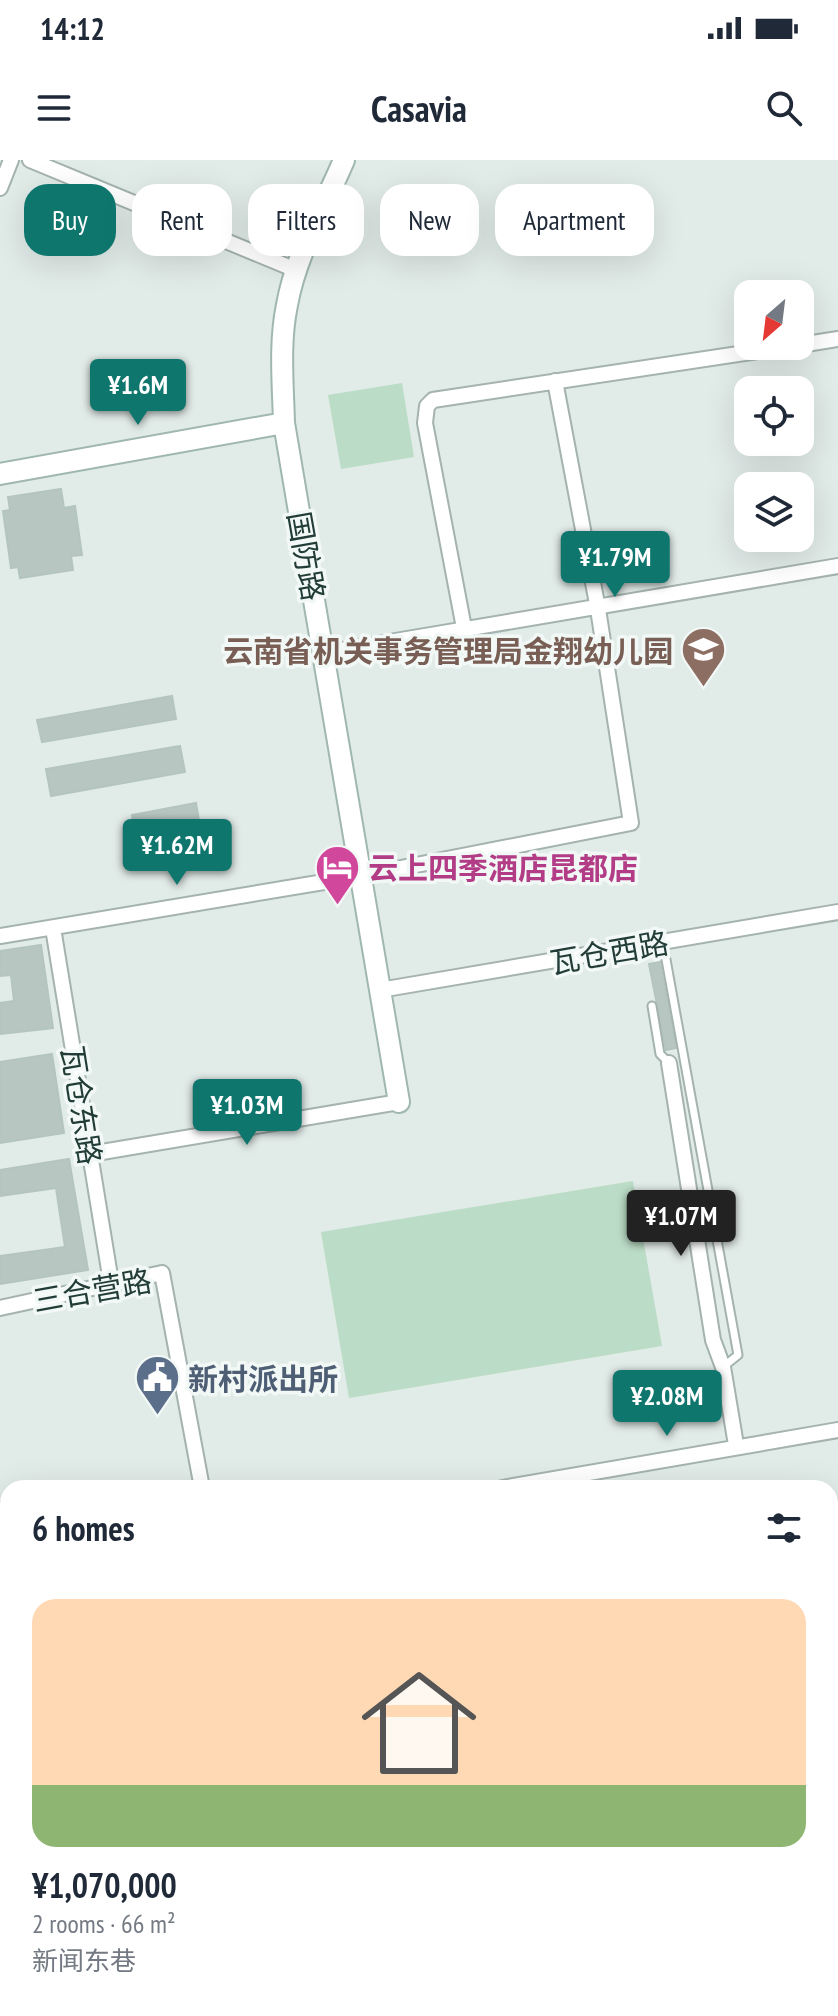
<!DOCTYPE html>
<html lang="en">
<head>
<meta charset="utf-8">
<style>
	:root { --surface:#fff; --page:#f6f6f7; --text:#1f2937; --muted:#747a83; --accent:#0f766e }
	body { margin:0; font-family:"PT Sans Narrow","Noto Sans SC",sans-serif; background:var(--page); color:var(--text); height:100vh; display:flex; flex-direction:column; font-size:30px; white-space:nowrap }
	* { box-sizing:border-box; margin:0 }
	p { font-size:26px; color:var(--muted) }
	.icon { flex:none; width:44px; height:44px; fill:none; stroke:currentColor; stroke-width:2; stroke-linecap:round; stroke-linejoin:round }
	.map { position:relative; flex:1; overflow:hidden }
	.panel { position:absolute; left:0px; top:1320px; width:838px; height:536px; display:flex; flex-direction:column; background:var(--surface); border-radius:24px 24px 0 0; box-shadow:0 8px 32px #0002 }
	.panel>* { flex:none }
	.hud { position:absolute; left:24px; top:24px; width:790px; height:72px; display:flex; gap:16px }
	.needle { width:52px; rotate:208deg }
	.buttons { position:absolute; left:734px; top:120px; display:grid; gap:16px }
	.buttons a { display:grid; place-items:center; width:80px; height:80px; border-radius:16px; background:var(--surface); box-shadow:0 8px 32px #0002; font-size:40px }
	.price { position:absolute; translate:-50% -68px; padding:0 18px; border-radius:8px; background:var(--accent); color:#fff; font-size:26px; line-height:52px; filter:drop-shadow(0 2px 4px #0008) }
	.price::after { content:''; position:absolute; left:50%; top:48px; width:24px; height:18px; margin-left:-12px; background:inherit; clip-path:polygon(0 0,100% 0,50% 100%) }
	.price.selected { background:#222; color:#fff }
	ul { padding:0; list-style:none }
	li { display:grid; align-content:center; gap:16px; height:424px; padding:0 32px }
	li span { display:grid; place-items:center; height:248px; border-radius:24px; color:#555 }
	li>.icon { margin-inline-start:auto }
	span .icon { width:144px; height:144px; fill:#fffc; stroke-width:1 }
	li b { font-size:34px }
	h2 { display:flex; justify-content:space-between; align-items:center; height:96px; padding:0 32px; font-size:34px }
	.chip { padding:0 28px; border-radius:24px; background:var(--surface); box-shadow:0 8px 32px #0002; font-size:28px; line-height:72px }
	.chip.selected { background:var(--accent); color:#fff }
	.status { display:flex; justify-content:space-between; align-items:center; height:56px; padding:0 40px; background:var(--surface); direction:ltr }
	.status svg { height:22px; fill:currentColor }
	header { display:flex; justify-content:space-between; align-items:center; height:104px; padding:0 32px; background:var(--surface); font-size:36px; font-weight:800 }
	.map>svg:first-child { display:block }
	.green { fill:#bbdcc6 }
	.building { fill:#b7c6c1; stroke:#b4c5bf; stroke-width:2 }
	.lines { fill:none; stroke-linecap:round; stroke-linejoin:round }
	.lane-casing { stroke:#a4b3af; stroke-width:11 }
	.street-casing { stroke:#a4b3af; stroke-width:18 }
	.secondary-casing { stroke:#a0b7b0; stroke-width:24 }
	.lane { stroke:#fff; stroke-width:7 }
	.street { stroke:#fff; stroke-width:14 }
	.secondary { stroke:#fff; stroke-width:20 }
	.labels { text-anchor:middle; dominant-baseline:central; stroke-width:7; stroke-linejoin:round; paint-order:stroke }
	.street-label { font-size:30px; fill:#223c37; stroke:#f2f8f5 }
	.education-label { font-size:30px; font-weight:bold; fill:#785e54; stroke:#f2f8f5; text-anchor:end }
	.hotel-label { font-size:30px; font-weight:bold; fill:#b23c85; stroke:#f2f8f5; text-anchor:start }
	.service-label { font-size:30px; font-weight:bold; fill:#4e5e75; stroke:#f2f8f5; text-anchor:start }
</style>
</head>
<body>
<div class="status"><b>14:12</b><svg viewBox="0 0 49 12"><path d="M0 12V9h3v3zM5 12V6h3v6zM10 12V3h3v9zM15 12V0h3v12zM26 1h20v11H26zM47 4h2v5h-2z"/></svg></div>
<header><svg class="icon" aria-label="menu" viewBox="0 0 24 24"><path d="M4 6h16M4 12h16M4 18h16"/></svg>Casavia<svg class="icon" aria-label="search" viewBox="0 0 24 24"><circle cx="10" cy="10" r="6"/><path d="M15 15l6 6"/></svg></header>
<div class="map">
<svg width="838" height="1856" viewBox="0 0 838 1856">
	<rect width="100%" height="100%" fill="#e1ebe8"/>
	<path class="green" d="M402 223 414 297 341 309 328 235Z
		M633 1021 662 1186 349 1238 321 1072Z"/>
	<path class="building" d="M61 329 64 348 75 346 82 395 71 396 73 410 20 418 18 407 11 408 3 351 10 350 8 337Z
		M172 536 176 559 42 582 37 560Z
		M180 586 185 612 51 636 46 609Z
		M196 643 199 661 135 672 132 655Z
		M41 785 53 868 0 874V843L14 841 11 815 0 816V791Z
		M660 802 676 888 666 890 649 804Z
		M52 894 64 973 0 983V902Z
		M69 999 88 1110 0 1124V1096L65 1087 56 1028 0 1036V1010Z"/>
	<g class="lines">
		<defs>
			<path id="lane" d="M663 783 738 1195 723 1207
				M652 846 660 894 669 903"/>
			<path id="street" d="M30 0 296 110
				M0 28 11 0
				M800 185 838 179
				M464 468 425 263 427 246 433 240 791 186
				M324 493 838 406
				M53 768 111 1122
				M0 776 360 716 631 663 598 449 555 221
				M380 830 838 752
				M669 903 713 1180 723 1207 736 1285
				M90 994 399 942
				M0 1148 162 1113 202 1328
				M502 1328 838 1270
				M0 1350 8 1398
				M0 1432 8 1427
				M0 1656 8 1654
				M381 1848 383 1856
				M512 1848 514 1856
				M429 1856 480 1848"/>
			<path id="secondary" d="M344 0C324 47 296 94 287 145 279 183 283 224 284 263L399 942
				M0 314 284 263"/>
		</defs>
		<use href="#lane" class="lane-casing"/>
		<use href="#street" class="street-casing"/>
		<use href="#secondary" class="secondary-casing"/>
		<use href="#lane" class="lane"/>
		<use href="#street" class="street"/>
		<use href="#secondary" class="secondary"/>
	</g>
	<defs>
		<symbol id="school-pin" viewBox="-11 -11 22 30"><path d="M0 17L-7.5 6A9.5 9.5 0 1 1 7.5 6Z" fill="#8d6e63" stroke="#f2f8f5"/><path d="M0-5L7-2L0 1L-7-2ZM-4 1L0 2.5L4 1V4Q0 6-4 4Z" fill="#fff"/></symbol>
		<symbol id="hotel-pin" viewBox="-11 -11 22 30"><path d="M0 17L-7.5 6A9.5 9.5 0 1 1 7.5 6Z" fill="#d1479c" stroke="#f2f8f5"/><path d="M-6-4.5h1.5V1H6V5H4.5V3h-9V5H-6ZM-4 0a1.8 1.8 0 1 1 3.6 0ZM.5 0V-2.5h3Q6-2.5 6 0Z" fill="#fff"/></symbol>
		<symbol id="civic-pin" viewBox="-11 -11 22 30"><path d="M0 17L-7.5 6A9.5 9.5 0 1 1 7.5 6Z" fill="#5c6f8a" stroke="#f2f8f5"/><path d="M-.6-6.5H3V-4.5H.6V-3L4-1V1h2V6H-6V1h2V-1L-.6-3ZM-1.2 2.5V6h2.4V2.5Z" fill="#fff"/></symbol>
	</defs>
	<g fill-rule="evenodd">
		<use href="#school-pin" x="678" y="464" width="51" height="69"/>
		<use href="#hotel-pin" x="312" y="682" width="51" height="69"/>
		<use href="#civic-pin" x="132" y="1192" width="51" height="69"/>
	</g>
	<g class="labels">
		<g class="street-label">
			<text transform="translate(307 396) rotate(80)">国防路</text>
			<text transform="translate(609 792) rotate(-10)">瓦仓西路</text>
			<text transform="translate(82 945) rotate(81)">瓦仓东路</text>
			<text transform="translate(92 1130) rotate(-10)">三合营路</text>
		</g>
		<g class="education-label">
			<text x="673" y="490">云南省机关事务管理局金翔幼儿园</text>
		</g>
		<g class="hotel-label">
			<text x="368" y="707">云上四季酒店昆都店</text>
		</g>
		<g class="service-label">
			<text x="188" y="1218">新村派出所</text>
		</g>
	</g>
</svg>
<div class="buttons">
<a><svg class="needle" viewBox="-14 -14 28 28"><path d="M0-13l5 13h-10z" fill="#e53935"/><path d="M0 13l5-13h-10z" fill="#747a83"/></svg></a>
<a><svg class="icon" aria-label="locate" viewBox="0 0 24 24"><circle cx="12" cy="12" r="6"/><path d="M12 2v4M12 18v4M2 12h4M18 12h4"/></svg></a>
<a><svg class="icon" aria-label="layers" viewBox="0 0 24 24"><path d="M12 4l9 5-9 5-9-5zM3 14l9 5 9-5"/></svg></a>
</div>
<b class="price" style="left:138px;top:267px">¥1.6M</b>
<b class="price" style="left:615px;top:439px">¥1.79M</b>
<b class="price" style="left:177px;top:727px">¥1.62M</b>
<b class="price" style="left:247px;top:987px">¥1.03M</b>
<b class="price selected" style="left:681px;top:1098px">¥1.07M</b>
<b class="price" style="left:667px;top:1278px">¥2.08M</b>
<div class="hud">
<a class="chip selected">Buy</a>
<a class="chip">Rent</a>
<a class="chip">Filters</a>
<a class="chip">New</a>
<a class="chip">Apartment</a>
</div>
<section class="panel">
<h2>6 homes<svg class="icon" aria-label="filters" viewBox="0 0 24 24"><path d="M4 7h16M4 17h16"/><circle cx="9" cy="7" r="2"/><circle cx="15" cy="17" r="2"/></svg></h2>
<ul>
<li><span style="background:linear-gradient(#ffd9b3 75%,#8fb573 0)"><svg class="icon" aria-label="home" viewBox="0 0 24 24"><path d="M3 11l9-7 9 7M6 9v11h12V9"/></svg></span><div><b>¥1,070,000</b><p>2 rooms · 66 m²</p><p>新闻东巷</p></div></li>
</ul>
</section>
</div>
</body>
</html>
